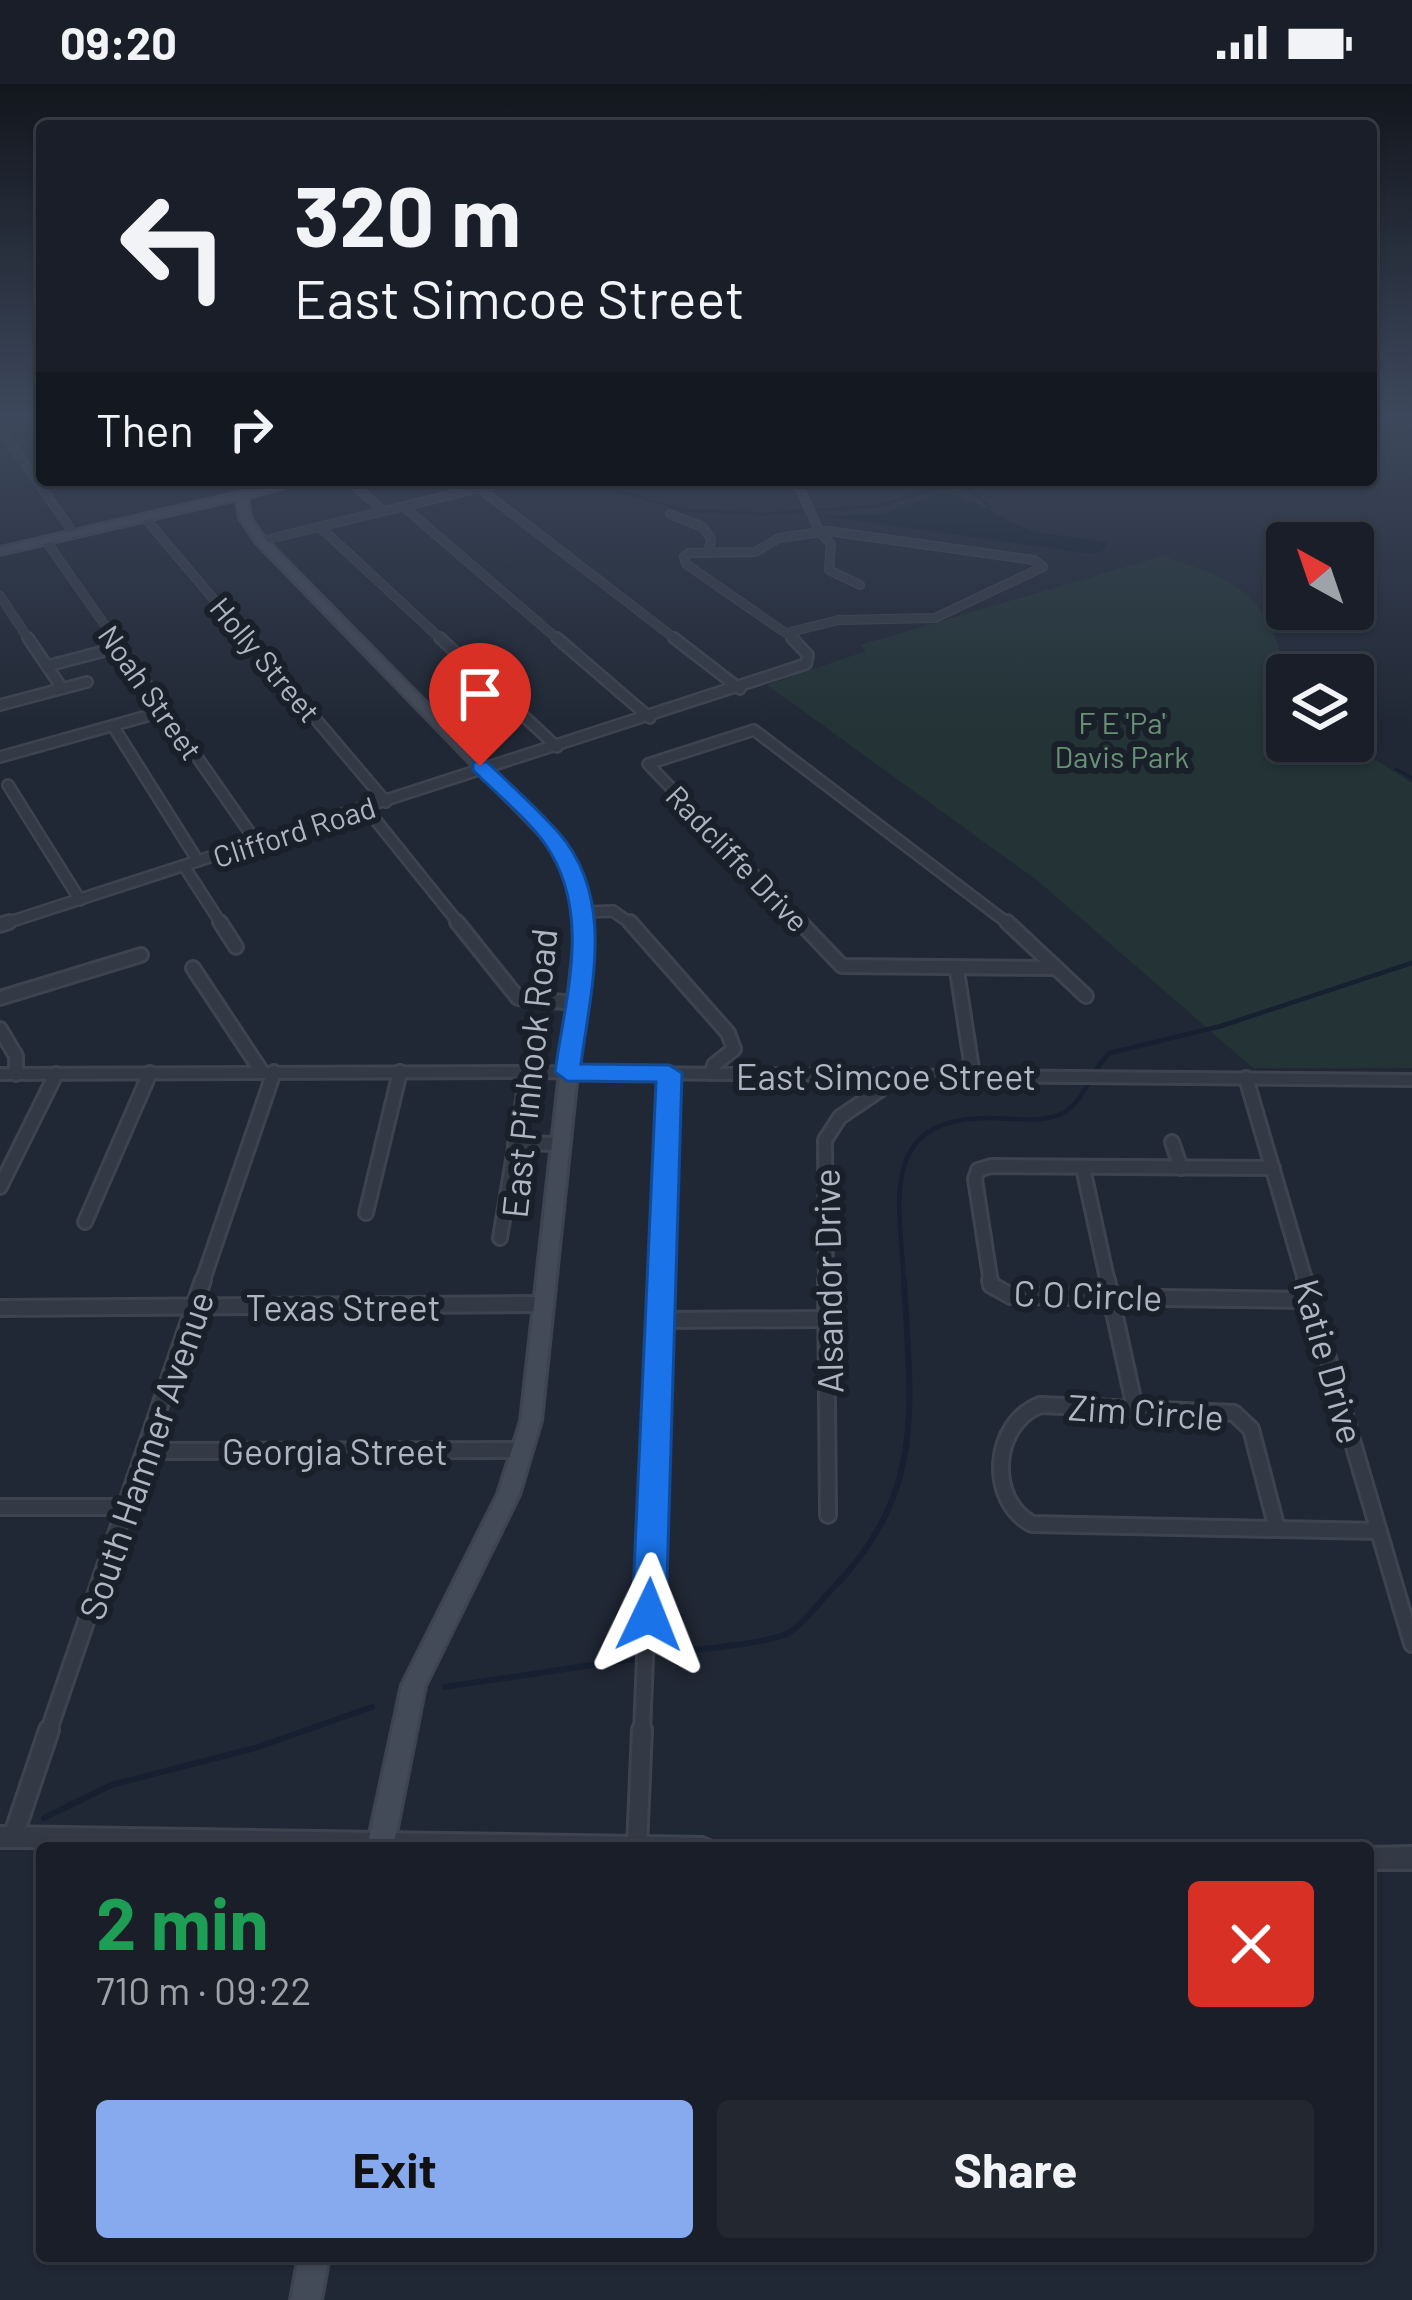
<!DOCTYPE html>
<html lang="en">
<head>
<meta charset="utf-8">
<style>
  :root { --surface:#191e28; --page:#222730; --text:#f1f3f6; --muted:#9fa2a8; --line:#373c45; --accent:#87aaee }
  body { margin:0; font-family:Barlow,sans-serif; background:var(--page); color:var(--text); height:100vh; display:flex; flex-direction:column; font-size:45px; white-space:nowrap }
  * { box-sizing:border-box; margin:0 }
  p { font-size:39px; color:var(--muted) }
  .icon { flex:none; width:66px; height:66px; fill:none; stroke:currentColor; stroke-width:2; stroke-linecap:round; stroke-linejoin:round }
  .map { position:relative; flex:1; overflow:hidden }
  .drawer { position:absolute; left:36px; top:1758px; width:1338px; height:420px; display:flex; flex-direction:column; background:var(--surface); border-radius:12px; box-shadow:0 3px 9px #0004,0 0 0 3px var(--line) }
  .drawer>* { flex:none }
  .top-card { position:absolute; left:36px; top:36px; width:1341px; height:366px; border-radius:12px; box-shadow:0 3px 9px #0004,0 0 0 3px var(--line); background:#191e28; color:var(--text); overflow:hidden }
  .needle { width:78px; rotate:320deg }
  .buttons { position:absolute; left:1266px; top:438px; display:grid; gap:24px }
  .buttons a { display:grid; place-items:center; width:108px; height:108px; border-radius:12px; background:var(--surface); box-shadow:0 3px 9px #0004,0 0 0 3px var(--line); font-size:60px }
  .pin { position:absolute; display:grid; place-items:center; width:102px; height:102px; color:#fff; margin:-123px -51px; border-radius:50% 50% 50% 0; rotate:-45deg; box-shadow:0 0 12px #0007 }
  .pin .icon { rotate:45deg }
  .me { position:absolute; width:132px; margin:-66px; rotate:2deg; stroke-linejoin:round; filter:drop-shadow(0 0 9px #0008) }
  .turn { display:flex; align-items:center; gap:42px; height:252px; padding:0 60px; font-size:54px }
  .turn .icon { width:156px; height:156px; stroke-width:2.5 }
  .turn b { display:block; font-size:84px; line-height:102px }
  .then { display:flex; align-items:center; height:114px; padding:0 60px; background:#0003; gap:24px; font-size:45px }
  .round { display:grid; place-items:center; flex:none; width:126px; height:126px; border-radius:12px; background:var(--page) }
  .headline { display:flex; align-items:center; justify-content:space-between; height:204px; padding:0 60px }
  h1 { font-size:72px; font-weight:700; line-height:90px; color:#1e9e55 }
  .primary-button { display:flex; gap:24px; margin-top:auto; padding:24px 60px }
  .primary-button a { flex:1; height:138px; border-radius:12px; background:var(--accent); color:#111; font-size:48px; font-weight:700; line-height:138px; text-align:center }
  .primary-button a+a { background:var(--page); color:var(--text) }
  .status { display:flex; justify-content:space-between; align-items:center; height:84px; padding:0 60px; background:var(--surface); direction:ltr }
  .status svg { height:33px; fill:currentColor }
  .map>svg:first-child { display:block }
  .green { fill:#233336 }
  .water { fill:#162031 }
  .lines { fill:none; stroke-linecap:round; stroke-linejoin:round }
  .stream-far2 { stroke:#162031; stroke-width:3 }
  .stream-far1 { stroke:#162031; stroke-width:4.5 }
  .stream { stroke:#162031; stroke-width:6 }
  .minor-far4-casing { stroke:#3e444f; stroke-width:10 }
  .minor-far3-casing { stroke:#3e444f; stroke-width:14 }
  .minor-far2-casing { stroke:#3e444f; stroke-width:18 }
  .minor-far1-casing { stroke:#3e444f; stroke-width:20 }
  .minor-casing { stroke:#3e444f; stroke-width:24 }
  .tertiary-casing { stroke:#3e444f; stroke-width:6 }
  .secondary-casing { stroke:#3e444f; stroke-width:6 }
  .minor-far4 { stroke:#343a45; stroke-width:8 }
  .minor-far3 { stroke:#343a45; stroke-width:9 }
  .minor-far2 { stroke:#343a45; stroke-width:12 }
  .minor-far1 { stroke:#343a45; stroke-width:14 }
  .minor { stroke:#343a45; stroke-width:18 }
  .tertiary { fill:#343a45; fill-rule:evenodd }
  .secondary { fill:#434a58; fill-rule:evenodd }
  .route { fill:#1a73e8; stroke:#114b97; stroke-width:3 }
  .labels { text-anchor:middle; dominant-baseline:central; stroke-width:12; stroke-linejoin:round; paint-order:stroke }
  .far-street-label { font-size:30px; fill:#afb5c2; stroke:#1a202a }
  .far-park-label { font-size:30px; fill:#689074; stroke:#1a202a }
  .street-label { font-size:36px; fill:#afb5c2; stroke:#1a202a }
</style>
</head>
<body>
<div class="status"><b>09:20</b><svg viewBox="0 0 49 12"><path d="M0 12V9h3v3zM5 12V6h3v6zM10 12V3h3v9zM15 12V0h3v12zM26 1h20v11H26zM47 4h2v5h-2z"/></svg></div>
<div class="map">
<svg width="1412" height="2216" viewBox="0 0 1412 2216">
  <rect width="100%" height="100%" fill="#212835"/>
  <path class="green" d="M1163,472C1185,480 1212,487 1232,500C1288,536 1287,599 1287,657H1346L1412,699V984H1253L1038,797L767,601L866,567L860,561Z"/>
  <path class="water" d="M942,409C976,412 1007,442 1041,449C1063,453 1085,453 1108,459L1101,469H1085L823,432L883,430Z"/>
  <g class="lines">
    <g class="stream-far2">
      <polyline points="550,396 609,404 682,426 764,430 879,422 962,396"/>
      <polyline points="960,397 990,423"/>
      <polyline points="1396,685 1412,694"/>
    </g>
    <path class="stream-far1" d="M904,1199C900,1119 876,1033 991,1034C1014,1034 1043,1040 1065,1028C1086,1015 1091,985 1110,969L1221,942L1412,879"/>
    <g class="stream">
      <path d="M661,1570C688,1566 768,1560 788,1549C804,1540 820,1517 833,1504C928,1407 910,1319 904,1196"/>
      <polyline points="445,1603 633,1575"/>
      <polyline points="44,1734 111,1701 255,1664 372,1623"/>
    </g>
    <g class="minor-far4-casing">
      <g id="minor-far4">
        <polyline points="0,344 74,450"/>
        <polyline points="348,396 384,427"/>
        <polyline points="796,396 819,447 831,460 829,486 860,501"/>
        <polyline points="479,404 678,557"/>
        <polyline points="404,423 560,557"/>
        <polyline points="670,430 703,443 711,455 709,466"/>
        <polyline points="145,434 249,557"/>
        <polyline points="320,443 443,557"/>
        <polyline points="46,457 116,557"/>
        <polyline points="261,457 512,396"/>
        <polyline points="0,512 30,557"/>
        <polyline points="786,549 839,536 935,534 1043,483 1034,476 828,447 779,454 755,468 689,469 684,473 686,480 797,557"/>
      </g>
    </g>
    <g class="minor-far3-casing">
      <g id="minor-far3">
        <polyline points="28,554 62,604"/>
        <polyline points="114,554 257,759"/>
        <polyline points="247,554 386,718"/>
        <polyline points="440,554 557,663"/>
        <polyline points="557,554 650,634"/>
        <polyline points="674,554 740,605"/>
        <polyline points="47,582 120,563"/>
        <polyline points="0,621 87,598"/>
        <polyline points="113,642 198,777"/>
        <polyline points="0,673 165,627"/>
        <polyline points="8,701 80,816"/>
        <polyline points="366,724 460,841"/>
        <polyline points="184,782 222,841"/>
        <polyline points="584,828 613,827 633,841"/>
        <polyline points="0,841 806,580 808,571 792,554"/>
        <polyline points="803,841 648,680 754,646 1010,841"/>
      </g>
    </g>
    <g class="minor-far2-casing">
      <g id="minor-far2">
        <polyline points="220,838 236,863"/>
        <polyline points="457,838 518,914 576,919"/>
        <polyline points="630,838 728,949 734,965 714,981 712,989"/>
        <polyline points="800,838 842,882 1056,884"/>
        <polyline points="1007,838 1086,912"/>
        <polyline points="0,841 9,838"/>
        <polyline points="193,884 262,988"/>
        <polyline points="957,887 973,991"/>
        <polyline points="0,914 141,871"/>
        <polyline points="0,945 16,972 16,990"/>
        <polyline points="1246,994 1306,1199"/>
        <polyline points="1172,1058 1181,1084"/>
        <polyline points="515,1059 560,1060"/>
        <polyline points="1083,1084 1108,1199"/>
        <polyline points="0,1103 56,990"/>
        <polyline points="366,1129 400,988"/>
        <polyline points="85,1138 150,989"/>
        <polyline points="500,1154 525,1004"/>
        <polyline points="202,1199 274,988"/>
        <polyline points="660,1199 669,989"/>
        <polyline points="826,1199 825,1056 840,1033 880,1006 882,990"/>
        <polyline points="991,1199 975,1095 978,1086 991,1082 1273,1084"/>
      </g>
    </g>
    <g class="minor-far1-casing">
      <g id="minor-far1">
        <polyline points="826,1196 828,1431"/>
        <polyline points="990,1196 991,1201 1011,1212 1312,1216"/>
        <polyline points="1107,1196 1135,1324"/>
        <polyline points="1305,1196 1412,1560"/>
        <polyline points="0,1224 541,1220"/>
        <polyline points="657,1236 828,1235"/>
        <path d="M1040,1321L1234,1329L1251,1345L1277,1445L1032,1440C987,1416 992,1340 1040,1321Z"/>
        <polyline points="147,1367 524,1366"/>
        <polyline points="0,1423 127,1423"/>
        <polyline points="1277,1445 1379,1447"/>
        <polyline points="48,1649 203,1196"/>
        <polyline points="642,1649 660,1196"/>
      </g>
    </g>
    <g class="minor-casing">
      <g id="minor">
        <polyline points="13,1753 49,1646"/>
        <polyline points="637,1763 642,1646"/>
      </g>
    </g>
    <g class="tertiary-casing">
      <g id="tertiary">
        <polygon points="524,983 1412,991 1412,1001 524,993 0,995 0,985"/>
        <polygon points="0,1743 703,1754 710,1757 713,1764 0,1763"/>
        <polygon points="1412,1763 1412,1785 1368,1785 1367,1764"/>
      </g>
    </g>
    <g class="secondary-casing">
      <g id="secondary">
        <polygon points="294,396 312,396 247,413 250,434 265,455 558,753 579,787 593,836 541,1337 519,1411 425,1602 393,1764 367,1764 402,1601 498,1410 521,1337 577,836 565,787 547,758 257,459 240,434 237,415 0,470 0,464"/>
        <polygon points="299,2172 329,2172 321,2216 291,2216"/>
      </g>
    </g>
    <use href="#minor-far4" class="minor-far4"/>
    <use href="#minor-far3" class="minor-far3"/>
    <use href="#minor-far2" class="minor-far2"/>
    <use href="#minor-far1" class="minor-far1"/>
    <use href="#minor" class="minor"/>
    <use href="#tertiary" class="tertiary"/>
    <use href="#secondary" class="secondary"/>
  </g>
  <linearGradient id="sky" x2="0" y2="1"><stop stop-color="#12161d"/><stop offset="0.52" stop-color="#3d485c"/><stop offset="1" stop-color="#3d485c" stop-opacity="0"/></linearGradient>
  <rect width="1412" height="640" fill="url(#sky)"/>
  <path class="route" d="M473,678H487C511,701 537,724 559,749C616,815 591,903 581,980L669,981L682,989L666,1531L661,1542L649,1546L637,1542L632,1531L656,998L567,997L555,988C565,914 593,828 545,760C526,733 496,710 473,686Z"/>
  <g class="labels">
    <g class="far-street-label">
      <text transform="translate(266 575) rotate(50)">Holly Street</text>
      <text transform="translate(151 608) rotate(55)">Noah Street</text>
      <text transform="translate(294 747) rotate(-18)">Clifford Road</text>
      <text transform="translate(738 774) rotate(46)">Radcliffe Drive</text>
    </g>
    <g class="far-park-label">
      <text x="1122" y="638">F E 'Pa'<tspan x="1122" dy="34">Davis Park</tspan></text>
    </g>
    <g class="street-label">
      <text transform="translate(528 989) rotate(-84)">East Pinhook Road</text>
      <text x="886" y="991">East Simcoe Street</text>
      <text transform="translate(827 1197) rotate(-91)">Alsandor Drive</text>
      <text transform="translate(1088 1210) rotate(2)">C O Circle</text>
      <text x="343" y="1222">Texas Street</text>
      <text transform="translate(1330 1277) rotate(74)">Katie Drive</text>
      <text transform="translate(1146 1327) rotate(4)">Zim Circle</text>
      <text x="335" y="1366">Georgia Street</text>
      <text transform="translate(145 1371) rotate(-71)">South Hamner Avenue</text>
    </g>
  </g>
</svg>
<div class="buttons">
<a><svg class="needle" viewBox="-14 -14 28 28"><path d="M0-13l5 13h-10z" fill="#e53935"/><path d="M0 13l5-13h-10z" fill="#9fa2a8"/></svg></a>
<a><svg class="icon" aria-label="layers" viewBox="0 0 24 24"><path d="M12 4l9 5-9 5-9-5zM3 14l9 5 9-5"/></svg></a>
</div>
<div class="pin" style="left:480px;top:682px;background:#d93025"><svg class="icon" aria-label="arrive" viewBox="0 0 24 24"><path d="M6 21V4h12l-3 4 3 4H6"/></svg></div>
<svg class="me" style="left:649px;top:1531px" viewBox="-20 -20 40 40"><path d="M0-17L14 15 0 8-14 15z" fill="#1a73e8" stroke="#fff" stroke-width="4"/></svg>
<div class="top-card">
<div class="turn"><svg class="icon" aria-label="left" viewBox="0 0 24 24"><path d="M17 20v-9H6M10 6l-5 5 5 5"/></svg><div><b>320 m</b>East Simcoe Street</div></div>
<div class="then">Then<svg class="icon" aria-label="right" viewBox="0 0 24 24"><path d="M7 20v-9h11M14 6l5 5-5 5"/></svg></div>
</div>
<section class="drawer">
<div class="headline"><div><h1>2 min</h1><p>710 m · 09:22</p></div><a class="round" style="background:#d93025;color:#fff"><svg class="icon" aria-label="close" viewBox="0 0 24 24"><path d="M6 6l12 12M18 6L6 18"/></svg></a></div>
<div class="primary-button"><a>Exit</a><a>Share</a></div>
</section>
</div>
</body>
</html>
